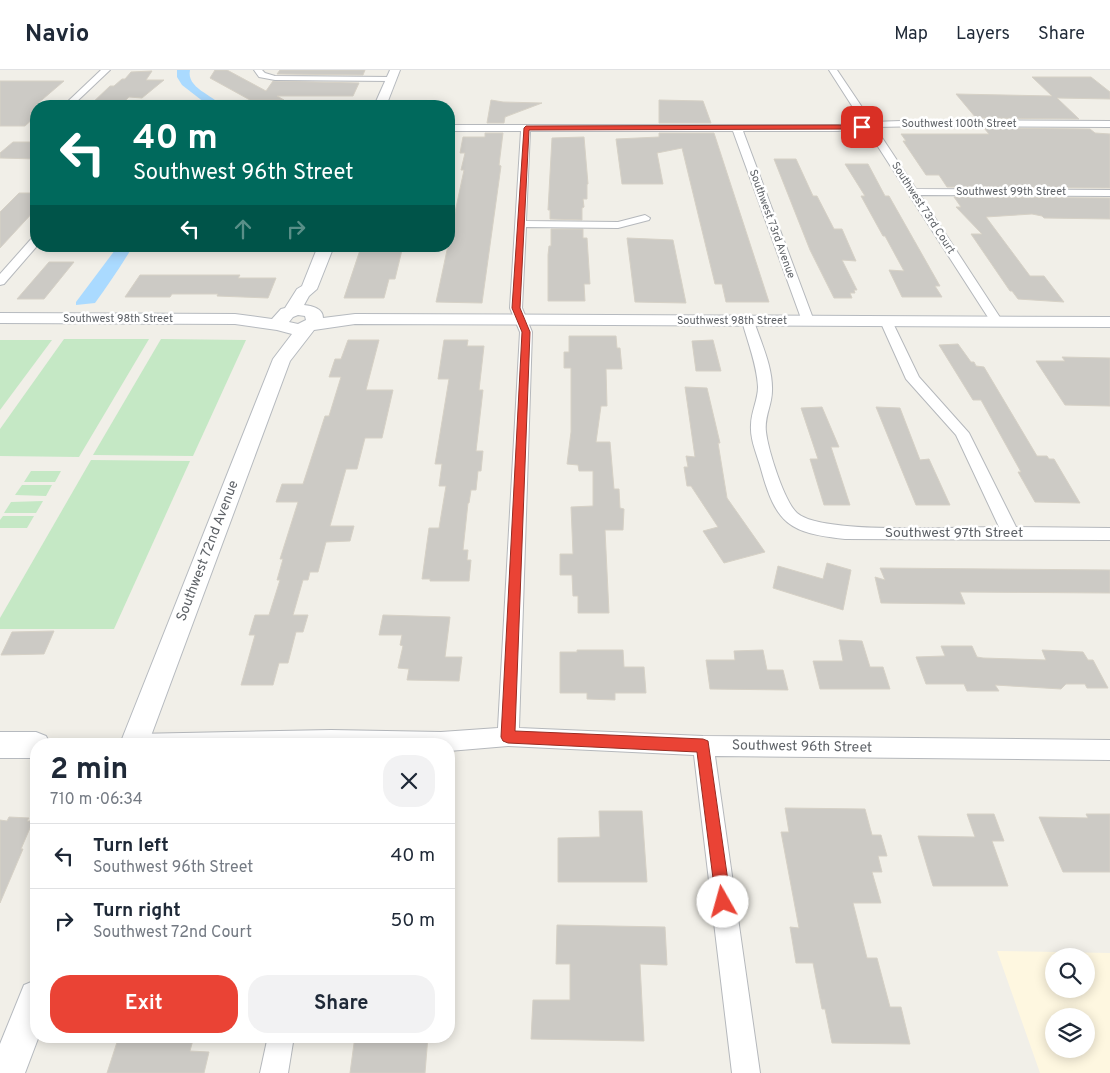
<!DOCTYPE html>
<html lang="en">
<head>
<meta charset="utf-8">
<style>
  :root { --surface:#fff; --page:#f2f2f3; --text:#1f2937; --muted:#747a83; --line:#e0e1e3; --accent:#ea4335 }
  body { margin:0; font-family:Overpass,sans-serif; background:var(--page); color:var(--text); height:100vh; display:flex; flex-direction:column; font-size:19px; white-space:nowrap }
  * { box-sizing:border-box; margin:0 }
  p { font-size:16px; color:var(--muted) }
  .icon { flex:none; width:28px; height:28px; fill:none; stroke:currentColor; stroke-width:2; stroke-linecap:round; stroke-linejoin:round }
  .map { position:relative; flex:1; overflow:hidden }
  .panel { position:absolute; left:30px; top:668px; width:425px; height:305px; display:flex; flex-direction:column; background:var(--surface); border-radius:20px; box-shadow:0 2px 12px #0003 }
  .panel>* { flex:none }
  .banner { position:absolute; left:30px; top:30px; width:425px; height:152px; border-radius:20px; box-shadow:0 2px 12px #0003; background:#00695c; color:#fff; overflow:hidden }
  .buttons { position:absolute; left:1045px; top:878px; display:grid; gap:10px }
  .buttons a { display:grid; place-items:center; width:50px; height:50px; border-radius:50%; background:var(--surface); box-shadow:0 2px 12px #0003; font-size:25px }
  .pin { position:absolute; display:grid; place-items:center; width:42px; height:42px; color:#fff; margin:-21px; border-radius:10px; box-shadow:0 2px 8px #0006 }
  .me { position:absolute; width:55px; margin:-28px; rotate:353deg; stroke-linejoin:round; filter:drop-shadow(0 0 4px #0008) }
  .turn { display:flex; align-items:center; gap:18px; height:105px; padding:0 20px; font-size:22px }
  .turn .icon { width:65px; height:65px; stroke-width:2.5 }
  .turn b { display:block; font-size:35px; line-height:42px }
  .lanes { display:flex; align-items:center; height:48px; padding:0 20px; background:#0003; justify-content:center; gap:25px; direction:ltr }
  .lanes .off { opacity:.35 }
  .round { display:grid; place-items:center; flex:none; width:52px; height:52px; border-radius:20px; background:var(--page) }
  .head { display:flex; align-items:center; justify-content:space-between; height:85px; padding:0 20px }
  h1 { font-size:30px; font-weight:700; line-height:38px }
  .cta { display:flex; gap:10px; margin-top:auto; padding:10px 20px }
  .cta a { flex:1; height:58px; border-radius:20px; background:var(--accent); color:#fff; font-size:20px; font-weight:700; line-height:58px; text-align:center }
  .cta a+a { background:var(--page); color:var(--text) }
  ul { padding:0; list-style:none }
  li { display:flex; align-items:center; gap:15px; height:65px; padding:0 20px; border-top:1px solid var(--line) }
  li div { flex:1 }
  li b { display:block; font-size:19px }
  li em { font-style:normal }
  header { display:flex; align-items:center; gap:30px; box-sizing:border-box; height:70px; padding:0 25px; background:var(--surface); border-bottom:1px solid var(--line) }
  header strong { font-size:24px }
  nav { display:flex; gap:28px; margin-inline-start:auto; font-size:18px }
  .map>svg:first-child { display:block }
  .commercial { fill:#fef7e0; fill-rule:evenodd }
  .green { fill:#c5e8c5 }
  .water { fill:#aadaff }
  .building { fill:#cccac5; stroke:#d6d1c6 }
  .lines { fill:none; stroke-linecap:round; stroke-linejoin:round }
  .street-casing { stroke:#b5b8bc; stroke-width:2 }
  .secondary-casing { stroke:#b6babf; stroke-width:2 }
  .street { fill:#fff; fill-rule:evenodd }
  .secondary { fill:#fff; fill-rule:evenodd }
  .route { fill:#ea4335; stroke:#982c22 }
  .labels { text-anchor:middle; dominant-baseline:central; stroke-width:5; stroke-linejoin:round; paint-order:stroke }
  .far-street-label { font-size:11px; fill:#5f6368; stroke:#fff }
  .street-label { font-size:14px; fill:#5f6368; stroke:#fff }
</style>
</head>
<body>
<header>
<strong>Navio</strong>
<nav><a>Map</a><a>Layers</a><a>Share</a></nav>
</header>
<div class="map">
<svg width="1110" height="1003" viewBox="0 0 1110 1003">
  <rect width="100%" height="100%" fill="#f1efe8"/>
  <path class="commercial" d="M997,881L1110,883V1003H1040ZM1054,886H1086V919H1054ZM1054,946H1086V979H1054Z"/>
  <g class="green">
    <polygon points="64,269 149,269 79,387 0,386 0,359"/>
    <polygon points="161,269 246,270 193,386 93,385"/>
    <polygon points="0,270 52,270 0,340"/>
    <polygon points="91,390 190,391 114,559 0,559 0,548"/>
    <polygon points="31,401 61,401 55,412 24,412"/>
    <polygon points="22,415 52,415 46,426 15,425"/>
    <polygon points="43,431 36,443 4,443 11,432"/>
    <polygon points="3,446 34,446 27,458 0,458 0,450"/>
  </g>
  <g class="water">
    <path d="M177,0H190C186,18 213,25 222,36H209L182,15L177,7Z"/>
    <path d="M118,176H133C121,196 108,215 95,233L76,235V232Z"/>
  </g>
  <g class="building">
    <polygon points="215,0 227,0 266,21 273,11 359,13 353,26 277,26 284,30 250,30 210,8"/>
    <polygon points="280,0 365,0 363,5 277,4"/>
    <polygon points="152,1 146,10 164,10 142,28 129,27 120,36 89,36 110,16 114,16 122,9 125,9 131,2"/>
    <polygon points="1032,7 1091,7 1110,22 1110,29 1057,28 1079,49 976,48 956,24 1052,26"/>
    <polygon points="0,11 64,11 36,35 36,46 25,56 0,56"/>
    <polygon points="491,30 503,32 542,33 505,47 504,53 487,53"/>
    <polygon points="659,30 703,31 711,53 659,53"/>
    <polygon points="984,58 1090,59 1095,63 1110,64 1110,118 947,117 939,105 926,105 903,71 906,71 901,64 989,64"/>
    <polygon points="485,63 503,63 499,95 501,96 482,233 436,232 464,100 461,100 465,83 460,83 463,67 485,67"/>
    <polygon points="659,63 714,63 769,232 726,232 722,214 715,214 682,78 657,83 663,114 622,114 616,69 659,67"/>
    <polygon points="584,67 588,114 587,114 587,129 583,129 584,137 582,138 582,150 550,149 550,140 548,140 552,68"/>
    <polygon points="13,72 36,72 36,89 0,88 0,83"/>
    <polygon points="774,89 796,89 813,126 817,126 834,159 842,159 856,191 842,190 857,220 854,220 855,223 850,223 852,228 834,228 810,180"/>
    <polygon points="845,94 868,94 885,126 889,126 940,216 935,216 942,227 902,227 889,200 904,201 885,166 883,166 861,126 865,126"/>
    <polygon points="19,123 36,123 36,139 0,178 0,142"/>
    <polygon points="954,127 1110,128 1110,149 1044,148 1042,146 1032,144 986,147 1030,206 1044,206 1064,232 1018,229 1012,221 1010,221 971,164 982,164 956,137 961,137"/>
    <polygon points="551,159 583,159 583,168 587,168 590,214 584,214 585,231 548,231 548,185 549,176 551,176"/>
    <polygon points="627,168 673,170 686,233 635,232"/>
    <polygon points="379,176 400,176 399,180 402,180 395,209 389,209 384,228 344,228 360,180 378,180"/>
    <polygon points="49,192 74,192 44,229 17,229"/>
    <polygon points="140,205 240,205 238,208 276,208 268,228 217,226 218,224 172,224 170,227 125,227"/>
    <polygon points="569,266 616,266 617,278 620,278 622,299 606,299 607,336 601,336 596,372 610,372 614,419 619,419 620,438 624,439 623,460 605,460 609,543 578,543 578,526 573,526 572,505 560,505 560,484 573,484 571,437 593,436 593,401 579,401 578,395 567,394 571,362 571,298 564,298 564,282 569,282"/>
    <polygon points="348,270 379,270 366,320 393,320 382,368 365,368 357,399 346,399 330,456 354,456 350,471 326,472 318,502 310,502 308,510 303,510 293,545 308,545 303,562 296,562 288,593 279,593 273,615 241,615 255,565 249,565 255,545 269,545 280,510 277,510 283,489 280,489 298,432 276,432 282,414 303,414 325,346 329,346 341,307 329,307 335,289 341,289"/>
    <polygon points="444,270 468,270 467,276 484,276 479,320 483,320 476,381 483,381 481,401 478,401 476,420 471,420 469,433 468,433 463,480 468,480 467,490 471,490 469,511 430,511 430,509 422,509 429,458 439,458 446,416 439,416 442,394 435,394 449,309 438,309"/>
    <polygon points="713,270 721,301 696,301 692,271"/>
    <polygon points="958,274 971,292 974,292 976,296 984,297 1037,386 1047,386 1049,389 1054,389 1080,433 1035,432 1018,402 1021,402 981,330 973,330 939,275"/>
    <polygon points="1062,287 1110,288 1110,336 1065,335 1036,291 1065,291"/>
    <polygon points="685,317 707,318 720,373 718,373 727,428 765,482 724,493 703,461 718,457 691,416 687,416 684,397 688,397 686,386 695,387"/>
    <polygon points="822,337 839,377 831,377 850,435 824,435 810,389 818,389 801,338"/>
    <polygon points="876,337 900,338 920,390 929,389 950,435 916,435"/>
    <polygon points="827,493 851,500 843,540 773,518 778,496 823,509"/>
    <polygon points="880,498 1110,500 1110,523 960,522 965,534 881,533 875,507 885,510"/>
    <polygon points="383,545 450,547 445,587 462,587 459,611 407,610 409,599 398,598 403,576 400,575 402,565 379,565"/>
    <polygon points="54,561 44,584 1,585 12,562"/>
    <polygon points="839,570 862,571 870,597 883,597 890,619 820,619 813,591 843,591"/>
    <polygon points="941,576 972,576 977,587 983,588 1046,590 1042,580 1083,582 1088,590 1093,590 1108,618 1087,618 1085,614 1066,614 1061,619 995,615 999,621 967,621 964,614 926,614 916,587 945,586"/>
    <polygon points="577,580 623,580 624,597 644,597 646,623 615,623 615,630 587,629 587,623 560,623 560,582 577,582"/>
    <polygon points="763,580 767,600 783,600 788,620 710,619 706,590 735,590 734,581"/>
    <polygon points="785,738 865,739 872,765 881,765 887,786 878,786 882,802 872,802 881,833 853,833 867,888 877,888 890,937 901,937 910,974 832,973 825,939 822,939 813,893 796,893 790,857 799,858 781,762 789,762"/>
    <polygon points="599,741 642,741 647,812 558,812 558,768 600,767"/>
    <polygon points="967,744 994,744 1004,771 992,771 1008,816 933,816 918,766 975,767"/>
    <polygon points="1086,744 1110,744 1110,802 1063,802 1039,747 1088,748"/>
    <polygon points="9,747 29,748 27,751 33,751 21,779 23,779 0,833 0,750 7,751"/>
    <polygon points="557,855 665,857 667,895 640,894 644,971 531,969 533,930 570,930 570,894 556,894"/>
    <polygon points="119,966 194,966 190,981 209,982 204,1003 107,1003"/>
    <polygon points="355,966 428,966 425,1003 350,1003"/>
  </g>
  <g class="lines">
    <g class="street-casing">
      <g id="street">
        <polygon points="101,0 110,0 72,36 63,36"/>
        <polygon points="254,0 262,0 265,3 275,6 391,7 395,9 391,11 275,10 259,7"/>
        <polygon points="829,0 837,0 872,52 929,50 1110,51 1110,57 929,56 875,57 916,119 1110,120 1110,126 920,125 1003,252 997,256 991,252 866,58 838,61 743,61 814,251 808,255 802,251 733,61 530,61 526,151 618,152 645,145 650,148 649,150 618,158 526,157 522,238 532,262 519,658 703,666 1110,670 1110,690 715,686 760,1003 732,1003 694,685 508,676 449,681 449,674 125,674 128,667 135,664 331,660 441,662 498,658 520,262 510,238 521,61 449,61 449,55 838,55 863,53"/>
        <polygon points="36,167 37,176 4,214 0,215 0,204 32,168"/>
        <path d="M748,247L754,251C761,273 773,297 772,321C772,335 764,347 766,362C768,380 784,431 797,443C821,465 961,457 999,457L956,365L906,309L880,251L886,247L892,251L919,307L969,363L1016,457L1110,458V470L845,469C789,463 776,454 761,399C757,384 750,370 751,355C751,342 758,330 758,317C757,295 748,273 742,251Z"/>
        <polygon points="268,966 294,966 288,1003 260,1003"/>
      </g>
    </g>
    <g class="secondary-casing">
      <g id="secondary">
        <polygon points="390,0 400,0 386,36 374,36"/>
        <path d="M318,176H334L317,219L309,226L304,235C312,236 323,238 323,248L355,244L1110,247V257L355,254L314,260L290,291L148,674H120L273,289L292,264L277,260L235,254L0,253V243L235,244L272,249L281,239L285,238L297,219L302,216ZM298,245L305,246L306,250L298,254L289,252L293,247Z"/>
        <polygon points="0,662 36,662 46,666 50,674 36,674 36,688 0,688"/>
        <polygon points="36,910 36,966 39,966 25,1003 0,1003 0,974 24,915"/>
      </g>
    </g>
    <use href="#street" class="street"/>
    <use href="#secondary" class="secondary"/>
  </g>
  <polygon class="route" points="862,55 864,59 529,60 520,238 530,262 515,661 703,669 708,671 731,832 729,837 723,839 718,837 716,832 697,682 508,673 503,671 501,667 522,262 512,238 524,58 526,56"/>
  <g class="labels">
    <g class="far-street-label">
      <text x="959" y="54">Southwest 100th Street</text>
      <text x="1011" y="122">Southwest 99th Street</text>
      <text transform="translate(923 138) rotate(57)">Southwest 73rd Court</text>
      <text transform="translate(772 154) rotate(70)">Southwest 73rd Avenue</text>
      <text x="118" y="249">Southwest 98th Street</text>
      <text x="732" y="251">Southwest 98th Street</text>
    </g>
    <g class="street-label">
      <text x="954" y="463">Southwest 97th Street</text>
      <text transform="translate(208 481) rotate(-69)">Southwest 72nd Avenue</text>
      <text transform="translate(802 677) rotate(1)">Southwest 96th Street</text>
    </g>
  </g>
</svg>
<div class="buttons">
<a><svg class="icon" aria-label="search" viewBox="0 0 24 24"><circle cx="10" cy="10" r="6"/><path d="M15 15l6 6"/></svg></a>
<a><svg class="icon" aria-label="layers" viewBox="0 0 24 24"><path d="M12 4l9 5-9 5-9-5zM3 14l9 5 9-5"/></svg></a>
</div>
<div class="pin" style="left:862px;top:57px;background:#d93025"><svg class="icon" aria-label="arrive" viewBox="0 0 24 24"><path d="M6 21V4h12l-3 4 3 4H6"/></svg></div>
<svg class="me" style="left:723px;top:832px" viewBox="-20 -20 40 40"><circle r="19" fill="#fff"/><path d="M0-13L10 11 0 6-10 11z" fill="#ea4335"/></svg>
<div class="banner">
<div class="turn"><svg class="icon" aria-label="left" viewBox="0 0 24 24"><path d="M17 20v-9H6M10 6l-5 5 5 5"/></svg><div><b>40 m</b>Southwest 96th Street</div></div>
<div class="lanes"><svg class="icon" aria-label="left" viewBox="0 0 24 24"><path d="M17 20v-9H6M10 6l-5 5 5 5"/></svg><svg class="icon off" aria-label="ahead" viewBox="0 0 24 24"><path d="M12 20V5M6 11l6-6 6 6"/></svg><svg class="icon off" aria-label="right" viewBox="0 0 24 24"><path d="M7 20v-9h11M14 6l5 5-5 5"/></svg></div>
</div>
<section class="panel">
<div class="head"><div><h1>2 min</h1><p>710 m · 06:34</p></div><a class="round"><svg class="icon" aria-label="close" viewBox="0 0 24 24"><path d="M6 6l12 12M18 6L6 18"/></svg></a></div>
<ul>
<li><svg class="icon" aria-label="left" viewBox="0 0 24 24"><path d="M17 20v-9H6M10 6l-5 5 5 5"/></svg><div><b>Turn left</b><p>Southwest 96th Street</p></div><em>40 m</em></li>
<li><svg class="icon" aria-label="right" viewBox="0 0 24 24"><path d="M7 20v-9h11M14 6l5 5-5 5"/></svg><div><b>Turn right</b><p>Southwest 72nd Court</p></div><em>50 m</em></li>
</ul>
<div class="cta"><a>Exit</a><a>Share</a></div>
</section>
</div>
</body>
</html>
